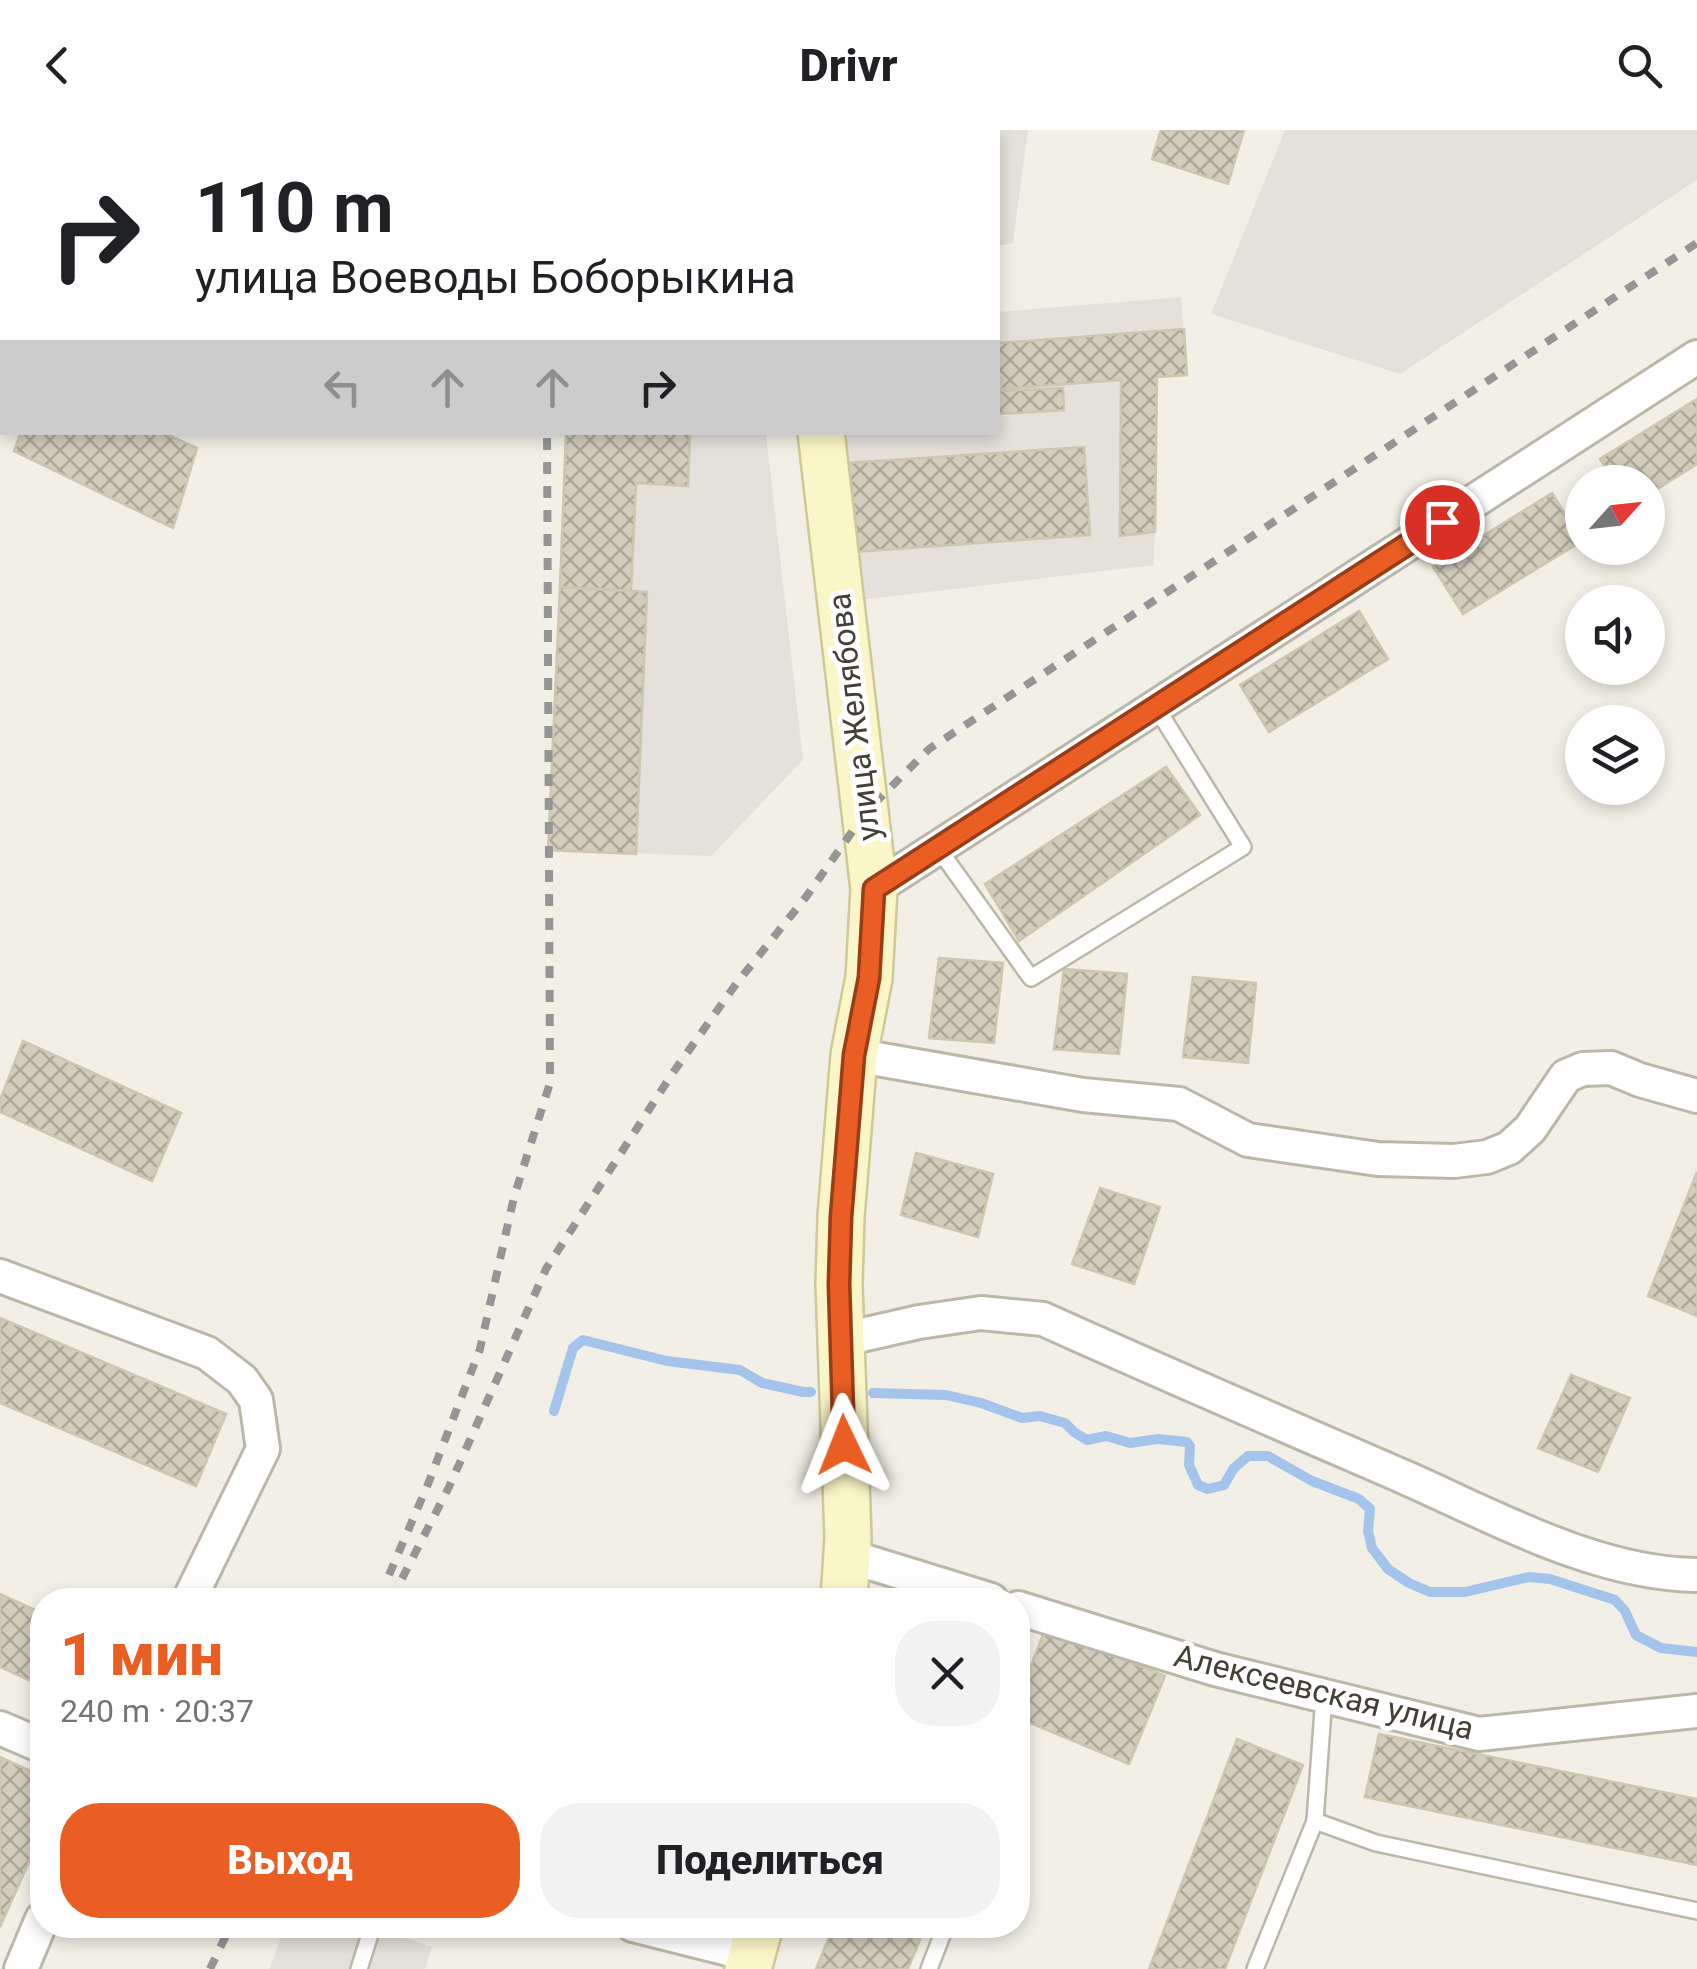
<!DOCTYPE html>
<html lang="ru">
<head>
<meta charset="utf-8">
<style>
  :root { --surface:#fff; --page:#f2f2f2; --text:#202124; --muted:#757577; --accent:#eb5e23 }
  body { margin:0; font-family:Roboto,sans-serif; background:var(--page); color:var(--text); height:100vh; display:flex; flex-direction:column; font-size:38px; white-space:nowrap }
  * { box-sizing:border-box; margin:0 }
  p { font-size:32px; color:var(--muted) }
  .icon { flex:none; width:55px; height:55px; fill:none; stroke:currentColor; stroke-width:2; stroke-linecap:round; stroke-linejoin:round }
  .map { position:relative; flex:1; overflow:hidden }
  .sheet { position:absolute; left:30px; top:1458px; width:1000px; height:350px; display:flex; flex-direction:column; background:var(--surface); border-radius:40px; box-shadow:0 5px 15px #0003 }
  .sheet>* { flex:none }
  .banner { position:absolute; left:0px; top:0px; width:1000px; height:305px; box-shadow:0 5px 15px #0003; background:#fff; color:var(--text); overflow:hidden }
  .needle { width:65px; rotate:63deg }
  .controls { position:absolute; left:1565px; top:335px; display:grid; gap:20px }
  .controls a { display:grid; place-items:center; width:100px; height:100px; border-radius:50%; background:var(--surface); box-shadow:0 5px 15px #0003; font-size:50px }
  .pin { position:absolute; display:grid; place-items:center; width:85px; height:85px; color:#fff; margin:-42px; border:5px solid #fff; border-radius:50%; box-shadow:0 2px 10px #0007 }
  .me { position:absolute; width:110px; margin:-55px; rotate:358deg; stroke-linejoin:round; filter:drop-shadow(0 0 8px #0008) }
  .turn { display:flex; align-items:center; gap:35px; height:210px; padding:0 30px; font-size:45px }
  .turn .icon { width:130px; height:130px; stroke-width:2.5 }
  .turn b { display:block; font-size:70px; line-height:85px }
  .lanes { display:flex; align-items:center; height:95px; padding:0 30px; background:#0003; justify-content:center; gap:50px; direction:ltr }
  .lanes .off { opacity:.35 }
  .round { display:grid; place-items:center; flex:none; width:105px; height:105px; border-radius:40px; background:var(--page) }
  .summary { display:flex; align-items:center; justify-content:space-between; height:170px; padding:0 30px }
  h1 { font-size:60px; font-weight:800; line-height:75px; color:var(--accent) }
  .action { display:flex; gap:20px; margin-top:auto; padding:20px 30px }
  .action a { flex:1; height:115px; border-radius:40px; background:var(--accent); color:#fff; font-size:40px; font-weight:800; line-height:115px; text-align:center }
  .action a+a { background:var(--page); color:var(--text) }
  header { display:flex; justify-content:space-between; align-items:center; height:130px; padding:0 30px; background:var(--surface); font-size:45px; font-weight:800 }
  .map>svg:first-child { display:block }
  .industrial { fill:#e4e1db }
  .lines { fill:none; stroke-linecap:round; stroke-linejoin:round }
  .stream { stroke:#a5c4eb; stroke-width:10 }
  .building { fill:url(#building-cross-hatch); stroke:#cdc6b0; stroke-width:2.5 }
  .lane-casing { stroke:#bcb8a9; stroke-width:20 }
  .street-casing { stroke:#bcb8a9; stroke-width:38 }
  .secondary-casing { stroke:#cfc898; stroke-width:50 }
  .lane { stroke:#fff; stroke-width:15 }
  .street { stroke:#fff; stroke-width:32 }
  .secondary { stroke:#fbf6c7; stroke-width:45 }
  .rail { stroke:#959595; stroke-width:8; stroke-dasharray:12 12; stroke-linecap:butt }
  .route-casing { stroke:#993d17; stroke-width:25 }
  .route { stroke:#eb5e23; stroke-width:18 }
  .labels { text-anchor:middle; dominant-baseline:central; stroke-width:10; stroke-linejoin:round; paint-order:stroke }
  .street-label { font-size:32px; fill:#444036; stroke:#fff }
</style>
</head>
<body>
<header><svg class="icon" aria-label="back" viewBox="0 0 24 24"><path d="M15 5l-7 7 7 7"/></svg>Drivr<svg class="icon" aria-label="search" viewBox="0 0 24 24"><circle cx="10" cy="10" r="6"/><path d="M15 15l6 6"/></svg></header>
<div class="map">
<svg width="1697" height="1839" viewBox="0 0 1697 1839">
  <defs>
    <pattern id="building-cross-hatch" width="8" height="8" patternUnits="userSpaceOnUse" patternTransform="scale(2.5)"><rect width="8" height="8" fill="#d2cdbc"/><path d="M0 0l8 8M0 8l8-8" fill="none" stroke="#aca89a"/></pattern>
  </defs>
  <rect width="100%" height="100%" fill="#f2f0e6"/>
  <g class="industrial">
    <polygon points="797,0 1028,0 1013,113 998,116 998,2 797,2"/>
    <polygon points="1285,0 1697,0 1697,50 1400,244 1211,184"/>
    <polygon points="1181,167 1187,245 1157,248 1154,435 853,471 821,303 998,302 998,182"/>
    <polygon points="566,303 766,303 803,630 711,726 548,720"/>
    <polygon points="286,1795 365,1795 432,1817 425,1839 269,1839"/>
  </g>
  <g class="lines">
    <g class="stream">
      <polyline points="873,1263 946,1265 981,1273 1022,1288 1040,1286 1065,1293 1074,1302 1087,1310 1106,1306 1130,1313 1158,1309 1187,1312 1190,1316 1189,1335 1198,1355 1208,1359 1224,1355 1234,1338 1248,1326 1268,1326 1312,1351 1359,1369 1370,1379 1368,1401 1372,1418 1388,1439 1409,1453 1430,1462 1465,1462 1529,1447 1550,1449 1615,1470 1625,1481 1636,1505 1661,1518 1697,1522"/>
      <polyline points="554,1281 573,1218 583,1210 667,1231 740,1240 762,1253 803,1262 811,1262"/>
    </g>
  </g>
  <g class="building">
    <polygon points="1161,0 1244,0 1228,54 1152,29"/>
    <polygon points="1184,199 1187,245 1157,247 1155,402 1120,406 1121,250 998,259 998,213"/>
    <polygon points="1063,258 1064,280 998,284 998,261"/>
    <polygon points="1697,269 1697,334 1648,365 1648,352 1615,352 1600,329"/>
    <polygon points="21,302 162,302 197,318 173,398 14,321"/>
    <polygon points="566,302 690,302 688,356 636,353 631,461 560,457"/>
    <polygon points="1084,317 1090,405 840,423 834,334"/>
    <polygon points="1552,363 1582,411 1463,484 1433,437"/>
    <polygon points="560,457 647,462 636,724 548,720"/>
    <polygon points="1359,481 1388,529 1269,602 1240,555"/>
    <polygon points="1166,637 1200,685 1019,811 985,754"/>
    <polygon points="939,828 1003,833 994,913 929,908"/>
    <polygon points="1064,839 1127,844 1119,924 1054,919"/>
    <polygon points="1193,847 1256,853 1248,933 1183,927"/>
    <polygon points="23,911 181,983 152,1051 0,982 0,970"/>
    <polygon points="916,1023 993,1044 978,1107 901,1085"/>
    <polygon points="1697,1042 1697,1186 1648,1166"/>
    <polygon points="1100,1058 1160,1077 1134,1154 1072,1134"/>
    <polygon points="0,1188 226,1284 196,1356 0,1273"/>
    <polygon points="1571,1245 1630,1268 1598,1342 1538,1318"/>
    <polygon points="0,1464 42,1483 42,1556 0,1537"/>
    <polygon points="1046,1497 1165,1546 1129,1634 1018,1588 1018,1569"/>
    <polygon points="1379,1604 1697,1669 1697,1735 1365,1667"/>
    <polygon points="1237,1609 1303,1635 1225,1839 1149,1839"/>
    <polygon points="0,1627 42,1646 42,1703 0,1797"/>
    <polygon points="834,1795 926,1795 908,1839 816,1839"/>
  </g>
  <g class="lines">
    <g class="lane-casing">
      <g id="lane">
        <polyline points="938,718 1031,848 1243,717 1156,577"/>
        <polyline points="1315,1691 1376,1713 1697,1781"/>
        <polyline points="359,1839 373,1795"/>
        <polyline points="929,1839 946,1795"/>
        <polyline points="1255,1839 1315,1691 1324,1566"/>
      </g>
    </g>
    <g class="street-casing">
      <g id="street">
        <polyline points="874,759 1697,227"/>
        <polyline points="854,925 1083,965 1179,974 1248,1010 1378,1029 1454,1031 1487,1027 1509,1018 1530,999 1566,946 1583,939 1611,938 1640,950 1697,966"/>
        <polyline points="0,1146 207,1223 242,1250 256,1270 263,1319 189,1470"/>
        <path d="M840,1210L919,1192L981,1183L1043,1189C1163,1243 1284,1295 1404,1347C1495,1387 1596,1444 1697,1445"/>
        <polyline points="848,1426 991,1470"/>
        <polyline points="1018,1478 1215,1539 1479,1604 1697,1581"/>
        <polyline points="0,1598 42,1616"/>
        <polyline points="633,1795 752,1825"/>
        <polyline points="21,1839 42,1789"/>
      </g>
    </g>
    <g class="secondary-casing">
      <g id="secondary">
        <polyline points="786,0 787,2"/>
        <polyline points="821,302 874,759 869,848 854,925 841,1087 839,1154 848,1407 844,1470"/>
        <polyline points="748,1839 760,1795"/>
      </g>
    </g>
    <use href="#lane" class="lane"/>
    <use href="#street" class="street"/>
    <use href="#secondary" class="secondary"/>
    <g class="rail">
      <polyline points="547,2 547,0"/>
      <polyline points="389,1445 428,1354 480,1219 514,1067 550,953 547,302"/>
      <polyline points="391,1470 449,1357 546,1139 672,944 736,854 806,767 866,682 929,619 1697,113"/>
      <polyline points="210,1839 231,1795"/>
    </g>
  </g>
  <g class="lines">
    <g class="route-casing">
      <polyline id="route" points="844,1315 839,1154 841,1087 854,925 869,848 874,759 1442,392"/>
    </g>
    <use href="#route" class="route"/>
  </g>
  <g class="labels">
    <g class="street-label">
      <text transform="translate(854 587) rotate(-97)">улица Желябова</text>
      <text transform="translate(1324 1562) rotate(14)">Алексеевская улица</text>
    </g>
  </g>
</svg>
<div class="controls">
<a><svg class="needle" viewBox="-14 -14 28 28"><path d="M0-13l5 13h-10z" fill="#e53935"/><path d="M0 13l5-13h-10z" fill="#757577"/></svg></a>
<a><svg class="icon" aria-label="sound" viewBox="0 0 24 24"><path d="M4 9h4l5-4v14l-5-4H4zM17 9q2 3 0 6"/></svg></a>
<a><svg class="icon" aria-label="layers" viewBox="0 0 24 24"><path d="M12 4l9 5-9 5-9-5zM3 14l9 5 9-5"/></svg></a>
</div>
<div class="pin" style="left:1442px;top:392px;background:#d93025"><svg class="icon" aria-label="arrive" viewBox="0 0 24 24"><path d="M6 21V4h12l-3 4 3 4H6"/></svg></div>
<svg class="me" style="left:844px;top:1315px" viewBox="-20 -20 40 40"><path d="M0-17L14 15 0 8-14 15z" fill="#eb5e23" stroke="#fff" stroke-width="4"/></svg>
<div class="banner">
<div class="turn"><svg class="icon" aria-label="right" viewBox="0 0 24 24"><path d="M7 20v-9h11M14 6l5 5-5 5"/></svg><div><b>110 m</b>улица Воеводы Боборыкина</div></div>
<div class="lanes"><svg class="icon off" aria-label="left" viewBox="0 0 24 24"><path d="M17 20v-9H6M10 6l-5 5 5 5"/></svg><svg class="icon off" aria-label="ahead" viewBox="0 0 24 24"><path d="M12 20V5M6 11l6-6 6 6"/></svg><svg class="icon off" aria-label="ahead" viewBox="0 0 24 24"><path d="M12 20V5M6 11l6-6 6 6"/></svg><svg class="icon" aria-label="right" viewBox="0 0 24 24"><path d="M7 20v-9h11M14 6l5 5-5 5"/></svg></div>
</div>
<section class="sheet">
<div class="summary"><div><h1>1 мин</h1><p>240 m · 20:37</p></div><a class="round"><svg class="icon" aria-label="close" viewBox="0 0 24 24"><path d="M6 6l12 12M18 6L6 18"/></svg></a></div>
<div class="action"><a>Выход</a><a>Поделиться</a></div>
</section>
</div>
</body>
</html>
